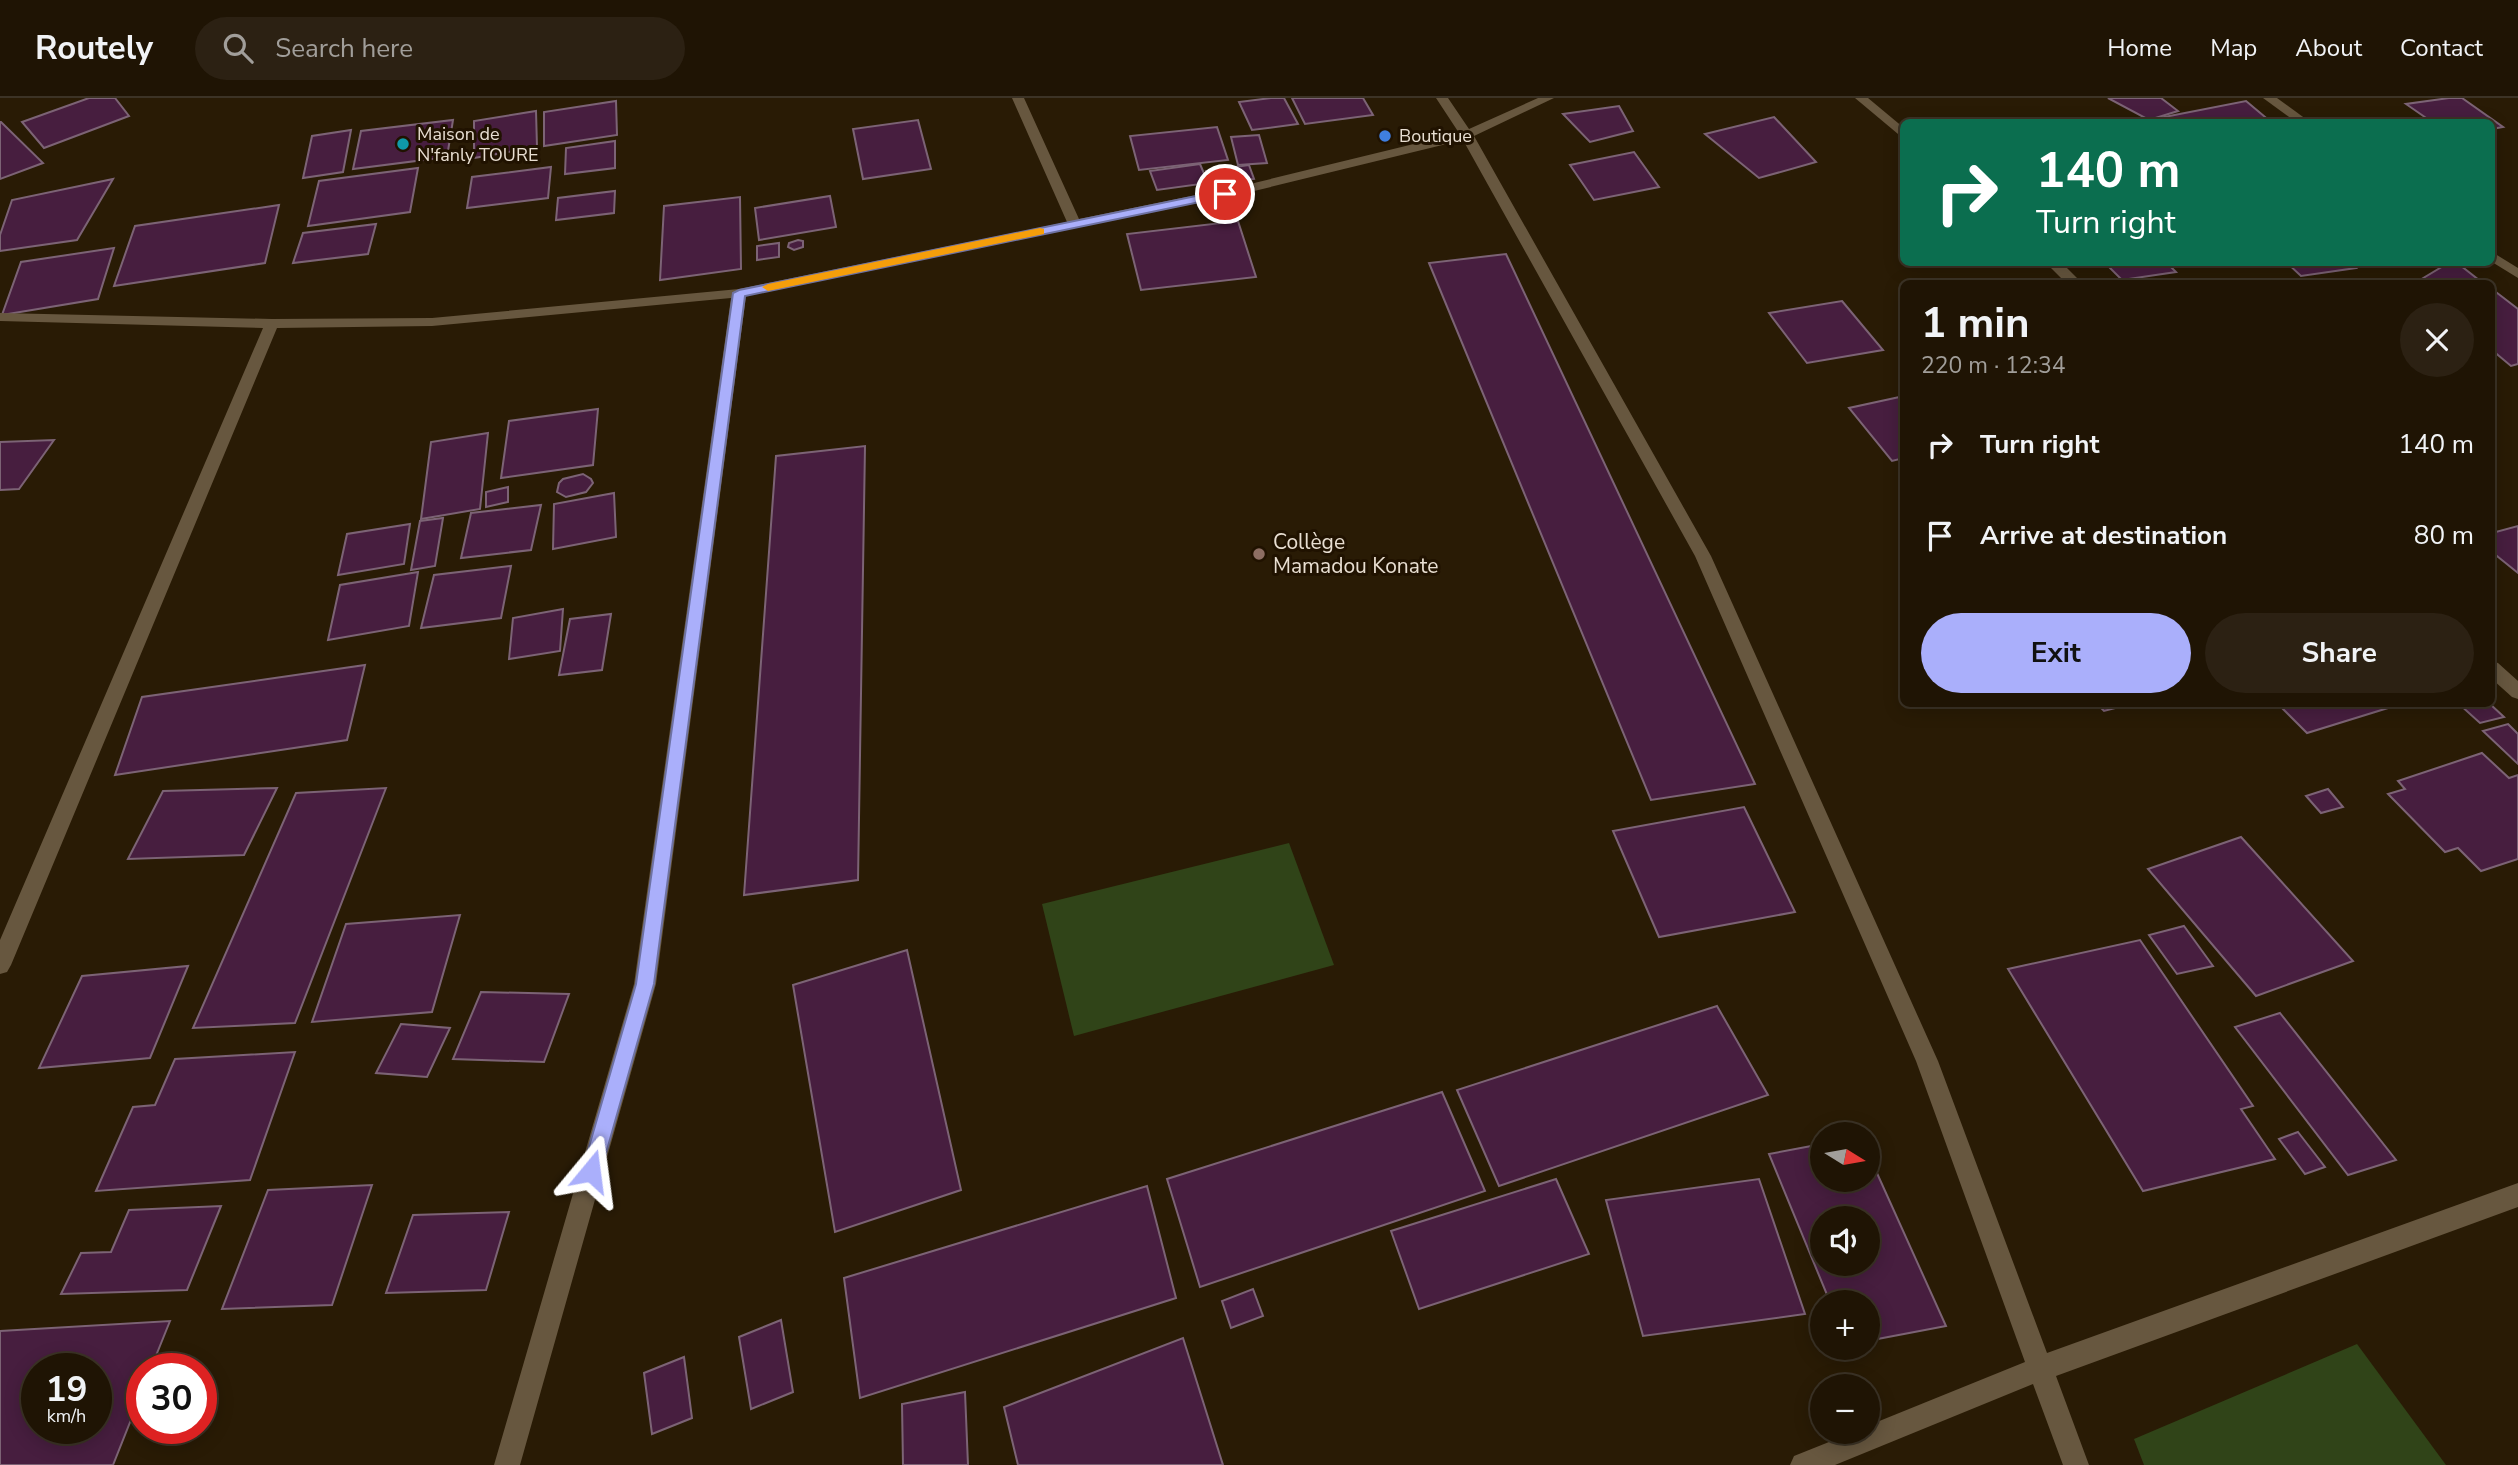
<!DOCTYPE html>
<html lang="en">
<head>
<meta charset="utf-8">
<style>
  :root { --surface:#1f1404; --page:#2c2113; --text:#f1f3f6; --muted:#a19e9a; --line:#3c3326; --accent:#aaaffb }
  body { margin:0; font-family:"Nunito Sans",sans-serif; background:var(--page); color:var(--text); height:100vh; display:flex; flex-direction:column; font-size:26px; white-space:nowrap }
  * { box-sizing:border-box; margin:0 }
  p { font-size:23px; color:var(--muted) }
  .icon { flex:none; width:38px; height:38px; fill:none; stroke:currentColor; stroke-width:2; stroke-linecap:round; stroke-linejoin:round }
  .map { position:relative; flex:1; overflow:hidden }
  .side { position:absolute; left:1900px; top:182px; width:595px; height:427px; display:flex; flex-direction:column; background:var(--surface); border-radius:10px; box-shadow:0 4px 18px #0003,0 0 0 2px var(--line) }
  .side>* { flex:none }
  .banner { position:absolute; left:1900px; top:21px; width:595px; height:147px; border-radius:10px; box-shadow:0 4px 18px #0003,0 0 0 2px var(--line); background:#0b6e4f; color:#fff; overflow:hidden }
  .needle { width:46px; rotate:101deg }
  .controls { position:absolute; left:1810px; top:1024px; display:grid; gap:14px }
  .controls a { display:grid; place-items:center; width:70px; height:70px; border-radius:50%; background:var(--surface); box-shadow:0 4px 18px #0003,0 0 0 2px var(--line); font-size:35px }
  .speed { position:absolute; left:21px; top:1255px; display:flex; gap:14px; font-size:35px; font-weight:700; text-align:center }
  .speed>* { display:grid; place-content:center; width:91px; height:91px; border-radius:50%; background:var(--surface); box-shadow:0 4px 18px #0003,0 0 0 2px var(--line); line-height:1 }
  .speed small { font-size:18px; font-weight:400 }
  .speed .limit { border:10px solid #d22; background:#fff; color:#111 }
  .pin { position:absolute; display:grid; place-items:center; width:60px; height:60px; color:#fff; margin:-30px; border:4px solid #fff; border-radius:50%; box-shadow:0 2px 7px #0007 }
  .me { position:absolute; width:77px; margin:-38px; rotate:16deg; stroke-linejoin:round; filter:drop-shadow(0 0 5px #0008) }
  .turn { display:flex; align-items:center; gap:24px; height:147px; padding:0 21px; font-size:32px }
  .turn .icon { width:91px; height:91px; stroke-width:2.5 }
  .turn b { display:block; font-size:49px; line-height:60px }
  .round { display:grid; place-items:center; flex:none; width:74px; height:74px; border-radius:37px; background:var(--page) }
  .head { display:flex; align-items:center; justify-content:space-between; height:119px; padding:0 21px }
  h1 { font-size:42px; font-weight:700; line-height:52px }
  .primary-button { display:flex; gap:14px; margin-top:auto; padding:14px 21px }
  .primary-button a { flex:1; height:80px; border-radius:42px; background:var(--accent); color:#111; font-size:28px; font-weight:700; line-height:80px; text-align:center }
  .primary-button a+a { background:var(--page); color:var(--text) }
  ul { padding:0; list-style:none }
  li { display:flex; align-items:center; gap:21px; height:91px; padding:0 21px }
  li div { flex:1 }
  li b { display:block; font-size:26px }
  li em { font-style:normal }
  header { display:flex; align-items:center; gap:42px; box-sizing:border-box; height:98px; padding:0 35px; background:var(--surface); border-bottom:2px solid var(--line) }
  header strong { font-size:33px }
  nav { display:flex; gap:38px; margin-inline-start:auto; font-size:24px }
  .search { width:490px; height:63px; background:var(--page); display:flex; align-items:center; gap:18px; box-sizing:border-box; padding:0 24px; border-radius:38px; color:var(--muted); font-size:26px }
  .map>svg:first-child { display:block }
  .green { fill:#304418 }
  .building { fill:#471e3f; stroke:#7c6375; stroke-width:2; fill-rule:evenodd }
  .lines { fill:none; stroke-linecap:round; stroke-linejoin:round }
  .minor { fill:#67573f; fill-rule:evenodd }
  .tertiary { fill:#67573f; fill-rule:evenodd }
  .route { fill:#aaaffb; stroke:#6e72a3; stroke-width:2 }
  .slow { fill:#f59e0b }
  .shop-dot { fill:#3f7fe0; stroke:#201200; stroke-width:2.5 }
  .culture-dot { fill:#0f9aa8; stroke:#201200; stroke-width:2.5 }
  .education-dot { fill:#8d6e63; stroke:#201200; stroke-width:2.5 }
  .labels { text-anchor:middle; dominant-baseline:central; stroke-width:6; stroke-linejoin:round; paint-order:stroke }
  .far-poi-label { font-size:18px; fill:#e8ded1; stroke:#201200; text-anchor:start }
  .poi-label { font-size:21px; fill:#e8ded1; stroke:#201200; text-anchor:start }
</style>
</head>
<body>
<header>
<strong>Routely</strong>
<div class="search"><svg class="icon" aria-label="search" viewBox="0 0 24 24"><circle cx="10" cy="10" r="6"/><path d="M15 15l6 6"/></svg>Search here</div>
<nav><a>Home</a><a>Map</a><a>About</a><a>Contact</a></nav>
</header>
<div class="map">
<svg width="2518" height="1367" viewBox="0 0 2518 1367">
  <rect width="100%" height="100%" fill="#291b05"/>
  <g class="green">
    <polygon points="1289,745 1334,867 1074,938 1042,806"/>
    <polygon points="2357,1246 2446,1367 2144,1367 2134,1341"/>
  </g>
  <g class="building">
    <polygon points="89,0 115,0 129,18 44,50 22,24"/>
    <polygon points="1271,0 1284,0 1298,26 1252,32 1239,4"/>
    <polygon points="1292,0 1363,0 1373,17 1305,26"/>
    <polygon points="2108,0 2161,0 2178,13 2149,22"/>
    <polygon points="2449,0 2462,0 2503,29 2492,31 2492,24 2432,24 2406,6"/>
    <polygon points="616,3 617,37 544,48 544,14"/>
    <polygon points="2246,3 2271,24 2136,24 2149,22"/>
    <polygon points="1619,8 1633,33 1590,44 1563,16"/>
    <polygon points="536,13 537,49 474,60 474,23"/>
    <polygon points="1774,19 1816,64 1759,80 1705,36"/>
    <polygon points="453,22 447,59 353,71 361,33"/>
    <polygon points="918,22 931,71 863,81 853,31"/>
    <polygon points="0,24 1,24 43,65 0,81"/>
    <polygon points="1217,29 1228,62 1139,72 1130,38"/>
    <polygon points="351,32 343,74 303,80 312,38"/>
    <polygon points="1259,37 1267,65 1238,67 1231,39"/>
    <polygon points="615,43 615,70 565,76 566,50"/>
    <polygon points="1634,54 1659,89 1594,102 1570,67"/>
    <polygon points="1200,66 1208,85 1157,92 1150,73"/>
    <polygon points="1249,67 1254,81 1211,86 1206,73"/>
    <polygon points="551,69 548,100 467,110 472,79"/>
    <polygon points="418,70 410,114 308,128 319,83"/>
    <polygon points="113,81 77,142 0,153 0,137 12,102"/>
    <polygon points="615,93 614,115 556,122 558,100"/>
    <polygon points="830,98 836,129 759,142 755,110"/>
    <polygon points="740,99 741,171 660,182 664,108"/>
    <polygon points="279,107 265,165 114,188 135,128"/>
    <polygon points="1238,123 1256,179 1141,192 1127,136"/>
    <polygon points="376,126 368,156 293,165 303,135"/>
    <polygon points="798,142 803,143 803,149 794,152 788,149 789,145"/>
    <polygon points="779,145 779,159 757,162 757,148"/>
    <polygon points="114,150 98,201 2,217 21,164"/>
    <polygon points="1506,156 1755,686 1651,702 1429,165"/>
    <polygon points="2104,164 2166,164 2176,174 2122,182"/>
    <polygon points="2286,164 2350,164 2356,170 2301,178"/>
    <polygon points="2450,164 2456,164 2484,186 2415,185"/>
    <polygon points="2492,191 2518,211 2518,266 2511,268 2492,252"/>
    <polygon points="1842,203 1883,252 1807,265 1769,215"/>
    <polygon points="1904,298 1904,360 1892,363 1849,310"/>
    <polygon points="598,311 593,367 501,380 509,323"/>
    <polygon points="488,335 480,411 421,421 431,344"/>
    <polygon points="54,342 19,391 0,392 0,344"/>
    <polygon points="865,348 858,782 744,797 776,358"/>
    <polygon points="583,376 591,381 593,385 586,394 566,399 557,394 559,385 563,381"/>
    <polygon points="508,389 508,404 486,409 486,394"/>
    <polygon points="614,395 616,439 553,451 554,406"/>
    <polygon points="541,407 531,452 461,460 471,415"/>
    <polygon points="443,420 435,468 411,472 420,423"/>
    <polygon points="410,426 404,466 338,477 347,436"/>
    <polygon points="2518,428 2518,475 2492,454 2492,435"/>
    <polygon points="511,468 501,520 421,530 434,477"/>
    <polygon points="418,474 409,528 328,542 340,487"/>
    <polygon points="563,511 560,553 509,561 513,520"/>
    <polygon points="611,516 602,572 559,577 570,521"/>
    <polygon points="365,567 347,642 115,677 142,599"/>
    <polygon points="2097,606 2131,606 2104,613"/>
    <polygon points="2278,606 2401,606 2307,635"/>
    <polygon points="2459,606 2490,606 2504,619 2480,625"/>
    <polygon points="2508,626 2518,636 2518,666 2483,633"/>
    <polygon points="2482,655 2509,680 2518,677 2518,761 2481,773 2458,750 2445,754 2388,696 2405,691 2398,683"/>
    <polygon points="277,690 244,757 128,761 163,693"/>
    <polygon points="386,690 295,925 193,930 296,695"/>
    <polygon points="2328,691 2343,709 2321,715 2306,698"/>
    <polygon points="1744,709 1795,814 1659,839 1613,733"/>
    <polygon points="2241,739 2353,863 2256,898 2148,771"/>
    <polygon points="460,817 432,914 312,924 346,826"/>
    <polygon points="2184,828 2213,868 2177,876 2149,837"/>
    <polygon points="2140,842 2253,1008 2241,1011 2275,1061 2143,1093 2008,871"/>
    <polygon points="907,852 961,1092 835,1134 793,887"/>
    <polygon points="188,868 150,960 39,970 82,878"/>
    <polygon points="481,894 569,896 544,964 453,961"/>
    <polygon points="1717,908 1768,997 1499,1088 1457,992"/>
    <polygon points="2280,915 2396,1062 2348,1077 2235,929"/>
    <polygon points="401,926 450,930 427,979 376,975"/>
    <polygon points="295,954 250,1082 96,1093 133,1009 155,1007 175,961"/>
    <polygon points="1442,994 1485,1093 1200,1189 1167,1081"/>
    <polygon points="2298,1034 2325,1069 2305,1076 2279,1041"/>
    <path d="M1822,1046V1082H1867V1053L1946,1228L1867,1243V1204H1830L1769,1056ZM1822,1120H1867V1166H1822Z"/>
    <polygon points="1556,1081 1589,1156 1419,1211 1391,1133"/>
    <polygon points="1759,1081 1805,1216 1643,1238 1606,1102"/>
    <polygon points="372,1087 332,1207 222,1211 268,1092"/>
    <polygon points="1147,1088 1176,1200 860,1300 844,1180"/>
    <polygon points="221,1108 187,1192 61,1196 81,1155 111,1154 129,1112"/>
    <polygon points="509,1114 486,1192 386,1195 413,1117"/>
    <polygon points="1253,1191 1263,1218 1231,1230 1222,1203"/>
    <polygon points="781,1222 793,1294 751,1311 739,1239"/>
    <path d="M170,1223L151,1270H142V1294L113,1367H0V1233ZM37,1270H96V1330H37Z"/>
    <polygon points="1183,1240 1223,1367 1018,1367 1004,1309"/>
    <polygon points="684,1259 692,1320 652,1336 644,1275"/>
    <polygon points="965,1294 968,1367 903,1367 902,1306"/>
  </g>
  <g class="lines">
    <g class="minor">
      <polygon points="1012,0 1024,0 1079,121 1250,86 1459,35 1436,0 1448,0 1469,31 1538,0 1554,0 1474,38 1711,458 1938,963 2047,1255 2518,1085 2518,1109 2056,1278 2089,1367 2063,1367 2033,1286 1835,1367 1790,1367 1794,1358 1854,1334 1867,1334 1867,1328 2025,1264 1916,963 1695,458 1463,42 1250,94 746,198 656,886 520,1367 494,1367 634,886 731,200 432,228 277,230 11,867 7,874 0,876 0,842 263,230 0,223 0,215 272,221 432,220 739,191 1067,124"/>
      <polygon points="1855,0 1868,0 1904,30 1904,41"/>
      <polygon points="2045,164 2061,164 2083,186 2067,186"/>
      <polygon points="2492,563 2498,565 2518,583 2518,601 2512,599 2492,581"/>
    </g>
    <g class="tertiary">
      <polygon points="2263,0 2277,0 2310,24 2296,24"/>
      <polygon points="2492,154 2518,170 2518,180 2492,164"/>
    </g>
  </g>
  <polygon class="route" points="1225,92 1229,93 1229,98 745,198 654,886 601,1073 598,1080 591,1082 585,1080 582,1073 636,886 733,195 739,192"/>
  <polygon class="slow" points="1040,130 1044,131 1044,136 768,193 762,189 768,186"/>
  <circle class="shop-dot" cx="1385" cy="38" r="7"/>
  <circle class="culture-dot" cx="403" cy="46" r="7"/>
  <circle class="education-dot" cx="1259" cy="456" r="7"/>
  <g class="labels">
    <g class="far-poi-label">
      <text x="417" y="36">Maison de<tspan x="417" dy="21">N'fanly TOURE</tspan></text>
      <text x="1399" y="38">Boutique</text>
    </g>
    <g class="poi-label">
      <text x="1273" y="444">Collège<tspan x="1273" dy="24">Mamadou Konate</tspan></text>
    </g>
  </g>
</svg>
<div class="controls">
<a><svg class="needle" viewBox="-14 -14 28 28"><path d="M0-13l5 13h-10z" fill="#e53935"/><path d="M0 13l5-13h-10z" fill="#a19e9a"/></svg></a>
<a><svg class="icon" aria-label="sound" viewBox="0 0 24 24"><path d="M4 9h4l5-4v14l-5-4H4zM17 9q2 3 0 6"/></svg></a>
<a>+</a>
<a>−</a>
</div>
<div class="speed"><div>19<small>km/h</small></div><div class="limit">30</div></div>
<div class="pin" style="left:1225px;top:96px;background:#d93025"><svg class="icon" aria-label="arrive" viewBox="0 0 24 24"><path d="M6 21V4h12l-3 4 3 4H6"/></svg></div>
<svg class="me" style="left:591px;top:1073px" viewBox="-20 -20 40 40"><path d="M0-17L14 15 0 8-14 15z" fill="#aaaffb" stroke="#fff" stroke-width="4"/></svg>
<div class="banner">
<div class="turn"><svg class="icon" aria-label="right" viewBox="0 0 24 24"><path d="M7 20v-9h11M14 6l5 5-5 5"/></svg><div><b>140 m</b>Turn right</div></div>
</div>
<section class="side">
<div class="head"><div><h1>1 min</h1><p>220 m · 12:34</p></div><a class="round"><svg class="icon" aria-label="close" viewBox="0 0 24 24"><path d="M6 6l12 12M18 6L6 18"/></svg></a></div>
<ul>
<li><svg class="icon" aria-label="right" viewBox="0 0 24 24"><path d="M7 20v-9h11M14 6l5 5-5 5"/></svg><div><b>Turn right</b></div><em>140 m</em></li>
<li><svg class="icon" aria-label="arrive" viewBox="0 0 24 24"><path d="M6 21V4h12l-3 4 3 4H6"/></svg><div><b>Arrive at destination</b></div><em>80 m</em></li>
</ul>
<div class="primary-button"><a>Exit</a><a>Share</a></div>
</section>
</div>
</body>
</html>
